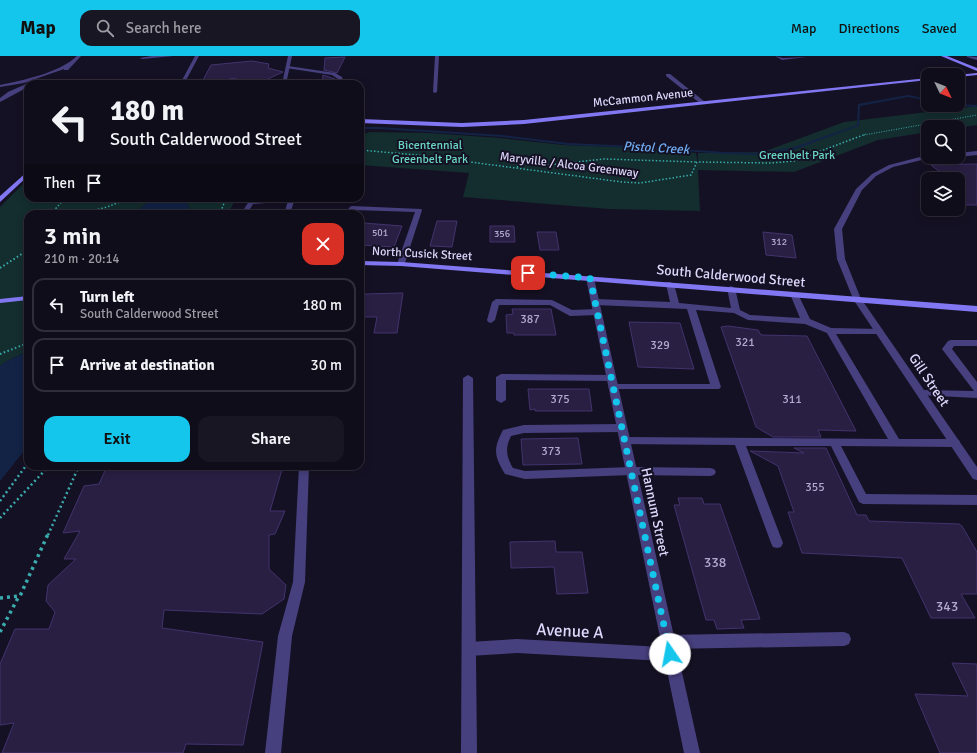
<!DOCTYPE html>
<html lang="en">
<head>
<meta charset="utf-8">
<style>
  :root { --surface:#100d1b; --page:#191624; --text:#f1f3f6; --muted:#9c9ca3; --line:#302d3a; --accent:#14c6eb }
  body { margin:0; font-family:Signika,sans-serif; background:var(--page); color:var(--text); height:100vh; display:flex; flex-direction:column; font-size:15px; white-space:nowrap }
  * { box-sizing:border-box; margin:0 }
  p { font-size:13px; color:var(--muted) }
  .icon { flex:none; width:22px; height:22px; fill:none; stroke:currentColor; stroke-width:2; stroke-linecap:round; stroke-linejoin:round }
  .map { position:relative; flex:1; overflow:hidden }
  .side { position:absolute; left:24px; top:154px; width:340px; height:260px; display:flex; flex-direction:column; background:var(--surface); border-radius:12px; box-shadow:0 2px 10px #0003,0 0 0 1px var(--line) }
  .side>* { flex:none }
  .guide { position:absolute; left:24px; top:24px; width:340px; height:122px; border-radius:12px; box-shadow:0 2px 10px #0003,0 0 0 1px var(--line); background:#100d1b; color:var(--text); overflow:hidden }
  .needle { width:26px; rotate:133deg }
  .fabs { position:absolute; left:921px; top:12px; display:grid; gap:8px }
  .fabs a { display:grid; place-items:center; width:44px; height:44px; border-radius:8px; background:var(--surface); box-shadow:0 2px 10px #0003,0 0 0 1px var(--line); font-size:20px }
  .pin { position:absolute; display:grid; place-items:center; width:34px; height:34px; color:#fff; margin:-17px; border-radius:8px; box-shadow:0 2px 6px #0006 }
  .me { position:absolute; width:44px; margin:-22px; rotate:348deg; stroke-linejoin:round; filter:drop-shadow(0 0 3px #0008) }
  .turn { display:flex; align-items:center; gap:14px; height:84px; padding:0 20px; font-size:18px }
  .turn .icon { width:52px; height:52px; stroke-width:2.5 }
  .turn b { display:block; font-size:28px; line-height:34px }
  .then { display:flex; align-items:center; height:38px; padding:0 20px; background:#0003; gap:8px; font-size:15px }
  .round { display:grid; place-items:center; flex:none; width:42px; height:42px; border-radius:12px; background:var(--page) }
  .headline { display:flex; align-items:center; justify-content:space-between; height:68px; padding:0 20px }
  h1 { font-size:24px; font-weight:600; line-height:30px }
  .button { display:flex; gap:8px; margin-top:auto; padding:8px 20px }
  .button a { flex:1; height:46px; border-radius:12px; background:var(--accent); color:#111; font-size:16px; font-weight:600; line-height:46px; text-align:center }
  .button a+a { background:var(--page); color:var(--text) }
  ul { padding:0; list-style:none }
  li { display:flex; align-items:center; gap:12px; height:54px; margin:0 8px 6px; padding:0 12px; border:2px solid var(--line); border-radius:12px }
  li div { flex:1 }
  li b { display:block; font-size:15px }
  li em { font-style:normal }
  header { display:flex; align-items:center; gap:24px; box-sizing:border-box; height:56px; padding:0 20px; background:var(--accent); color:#111 }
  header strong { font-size:19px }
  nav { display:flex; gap:22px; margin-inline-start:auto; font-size:14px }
  .search { width:280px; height:36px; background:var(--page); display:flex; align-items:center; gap:10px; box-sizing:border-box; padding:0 14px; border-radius:12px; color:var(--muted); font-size:15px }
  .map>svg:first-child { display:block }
  .green { fill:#142d2e }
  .water { fill:#132346 }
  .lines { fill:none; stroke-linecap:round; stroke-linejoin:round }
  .stream { fill:#132346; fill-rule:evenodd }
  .building { fill:#291f43; stroke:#42336d }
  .path-far4 { stroke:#3aacad; stroke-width:1; stroke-dasharray:1 1.5; stroke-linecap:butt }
  .path-far3 { stroke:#3aacad; stroke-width:1.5; stroke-dasharray:1.5 2; stroke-linecap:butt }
  .path-far2 { stroke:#3aacad; stroke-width:2; stroke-dasharray:1.5 2.5; stroke-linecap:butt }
  .path-far1 { stroke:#3aacad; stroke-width:2.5; stroke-dasharray:2 3; stroke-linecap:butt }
  .path { stroke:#3aacad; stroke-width:3.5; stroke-dasharray:3 4; stroke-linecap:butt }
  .lane { fill:#47407f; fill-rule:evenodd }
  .street { fill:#47407f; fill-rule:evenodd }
  .secondary { fill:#8277f3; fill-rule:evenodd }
  .route { stroke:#14c6eb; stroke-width:7; stroke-dasharray:0 12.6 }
  .labels { text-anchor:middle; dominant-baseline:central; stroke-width:4; stroke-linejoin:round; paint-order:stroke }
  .far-number-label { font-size:10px; fill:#b1a9ce }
  .far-street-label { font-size:12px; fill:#ded7fc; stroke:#151124 }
  .far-park-label { font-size:12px; fill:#69d6c2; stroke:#151124 }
  .number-label { font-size:12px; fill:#b1a9ce }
  .far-water-label { font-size:13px; font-style:italic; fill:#6facf2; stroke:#151124 }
  .street-label { font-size:14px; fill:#ded7fc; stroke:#151124 }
  .near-number-label { font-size:14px; fill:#b1a9ce }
  .near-street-label { font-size:17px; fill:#ded7fc; stroke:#151124 }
</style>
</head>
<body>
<header>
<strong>Map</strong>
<div class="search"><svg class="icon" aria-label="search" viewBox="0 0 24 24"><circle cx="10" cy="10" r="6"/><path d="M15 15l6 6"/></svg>Search here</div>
<nav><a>Map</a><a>Directions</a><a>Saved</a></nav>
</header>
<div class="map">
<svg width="977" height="697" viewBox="0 0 977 697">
  <rect width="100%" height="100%" fill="#151124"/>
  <g class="green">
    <polygon points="977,50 977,69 958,72 928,71 928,76 878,84 794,116 698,114 700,155 609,153 463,141 469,117 360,109 360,79 370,76 429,77 500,82 563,89 639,92 696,97 698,108 698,97 763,96 844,66"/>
    <polygon points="28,123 28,142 154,142 133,158 28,158 28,295 5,306 0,310 0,151"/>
    <polygon points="183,142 236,142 228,158 188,158 189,151"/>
  </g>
  <g class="water">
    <polygon points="154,142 183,142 189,151 188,158 133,158"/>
    <polygon points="28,295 28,390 0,425 0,310 5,306"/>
  </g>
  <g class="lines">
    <g class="stream">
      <polygon points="908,39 928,43 928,45 908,41 860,50 859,70 793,94 753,99 724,98 657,93 568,89 502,81 380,73 360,73 360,71 380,71 502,79 568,87 657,91 724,96 753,97 791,92 857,69 858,48"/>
      <polygon points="958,48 977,49 977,51 957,50"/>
    </g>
  </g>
  <g class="building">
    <polygon points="345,1 337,17 324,14 325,2"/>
    <polygon points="252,5 269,8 268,12 283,16 257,28 232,22 226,25 202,26 211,9"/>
    <polygon points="323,19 335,23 332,28 322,28"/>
    <polygon points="977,108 977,149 958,149 958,123 949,123 931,109"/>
    <polygon points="437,165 457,165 452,191 430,190"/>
    <polygon points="364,167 402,170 394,191 360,189 360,176"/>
    <polygon points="490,170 514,170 515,186 490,186"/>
    <polygon points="537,176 556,176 559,194 540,194"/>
    <polygon points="763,176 792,179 796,202 766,199"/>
    <polygon points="403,237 397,277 374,277 377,261 360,261 364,238"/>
    <polygon points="512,253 551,253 556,279 514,279 514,277 507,277 506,259 513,258"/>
    <polygon points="629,266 680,267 694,313 638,311"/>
    <polygon points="728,270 758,274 761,279 807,280 856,375 818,374 821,381 773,381 756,371 721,271"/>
    <polygon points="528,333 589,333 592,355 535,355 535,353 530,354"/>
    <polygon points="578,382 582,408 523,409 521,383"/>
    <polygon points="794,392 826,392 857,459 866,459 869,465 959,468 962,470 977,496 977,538 961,538 975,562 931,562 902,502 802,497 788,456 794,456 778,410 750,395 804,397"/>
    <polygon points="107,410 283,410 270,455 285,455 275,478 269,479 269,513 286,529 284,543 262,558 164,554 162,572 263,586 243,689 186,688 183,697 2,697 14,667 0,669 0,608 15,573 49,573 55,556 46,545 48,529 76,503 64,503 80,475 63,477 84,430 99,428"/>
    <polygon points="678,442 702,442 704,448 720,448 760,563 741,564 744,572 717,573 714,564 706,564 674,449 680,449"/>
    <polygon points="555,485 556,496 582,496 588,537 557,538 554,511 511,512 510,486"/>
    <polygon points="952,607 977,608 977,697 940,697 915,638 968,640"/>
  </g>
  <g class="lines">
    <polyline class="path-far4" points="864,79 977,59"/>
    <g class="path-far3">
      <polyline points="360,94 417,99 622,126 640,127 691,119 697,106 771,107 794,105 866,78"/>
      <polyline points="517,111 526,107 549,109 604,103 697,106"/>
      <polyline points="51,158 65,142"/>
      <polyline points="81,158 107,151 130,142"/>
      <polyline points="224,158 221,155 226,142"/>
    </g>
    <g class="path-far2">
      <polyline points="0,212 28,194"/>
      <polyline points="0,298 28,287"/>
    </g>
    <g class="path-far1">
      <polyline points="0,445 28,407"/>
      <polyline points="0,462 49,410"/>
      <polyline points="48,479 79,410"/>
    </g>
    <g class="path">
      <polyline points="0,542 20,540 48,478"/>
      <polyline points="0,576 19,540"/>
    </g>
    <g class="lane">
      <polygon points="775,0 783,2 807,1 782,4"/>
      <polygon points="967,0 977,1 977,4 967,1"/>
      <polygon points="288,10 335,17 342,21 344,28 340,28 338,23 332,19 286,12"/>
      <polygon points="666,18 670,18 705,46 705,48 701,48 666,20"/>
      <polygon points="977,95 977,99 958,101 958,97"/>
      <polygon points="928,99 928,101 931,101 930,102 893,111 876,120 862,134 842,173 845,203 861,243 857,245 854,245 837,203 834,173 856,133 872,118 889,109"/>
      <polygon points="278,142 295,142 290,158 284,158 288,145 253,148 247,158 241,158 249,145"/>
      <polygon points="352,150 421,153 422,154 404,210 398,210 397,208 415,156 354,154 351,158 344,158 350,151"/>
      <polygon points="667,226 670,226 674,228 679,247 731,252 727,232 731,230 735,232 740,254 750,259 800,262 790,238 794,236 798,238 810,263 831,272 882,273 883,275 882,277 879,278 836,278 899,383 955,383 959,384 960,387 959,390 955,391 841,390 866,438 977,439 977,449 863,448 859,446 831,390 746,390 783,487 781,491 777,492 773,491 771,487 735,389 621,388 620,385 621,382 625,381 888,383 827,277 805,268 748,264 734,257 696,254 721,331 719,333 610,333 608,331 613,328 710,328 687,253 596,249 592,246 596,243 670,246 666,228"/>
      <polygon points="496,243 552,244 572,254 597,253 601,256 597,259 570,260 550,249 499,249 495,264 491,267 488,266 487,264 492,246"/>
      <polygon points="951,284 977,284 977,290 954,290 952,293 977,326 977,342 918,339 916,337 918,335 921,334 974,335 942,293 948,285"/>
      <polygon points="501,318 611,319 616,322 611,325 506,324 506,344 501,347 496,344 496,321"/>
      <polygon points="468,319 473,322 477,697 461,697 463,322"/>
      <path d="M622,368L626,369L627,372L626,375L622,376L524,377L511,380C505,392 506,400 513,412L525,415L631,411L710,412L714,413L716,416L714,419L710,420L631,419L525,423L505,418C494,400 493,393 503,374L524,369Z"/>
      <polygon points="299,410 309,410 305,526 292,580 281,697 265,697 278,580 293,526"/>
      <polygon points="844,576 849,578 851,583 849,588 844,590 667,593 662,591 660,586 662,581 667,579"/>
    </g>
    <g class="street">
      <path d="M77,0H81L68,14H64V13L24,27L0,31V29C24,24 59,17 77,0Z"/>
      <polygon points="173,0 142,3 140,2 152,0"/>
      <polygon points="195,0 199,0 184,28 180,28"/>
      <polygon points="288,0 292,0 286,28 282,28"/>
      <polygon points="435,0 439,0 437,36 435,37 433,36"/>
      <polygon points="26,28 30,28 28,28 28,31 0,46 0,42 8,36"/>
      <polygon points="587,220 593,220 594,222 700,697 684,697 665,605 517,597 469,600 464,598 462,593 464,588 469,586 517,583 662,591 586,222"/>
      <polygon points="854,241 860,241 977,411 977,424 973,423 853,243"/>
    </g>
    <g class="secondary">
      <polygon points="941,0 947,0 977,12 977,15"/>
      <polygon points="977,17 977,19 958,21 958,19 956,19"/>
      <polygon points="928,22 928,24 524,68 462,71 360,67 360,63 462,67 524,64"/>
      <polygon points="28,115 28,120 0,146 0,140"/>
      <polygon points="360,205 401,206 977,250 977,256 401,210 360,209"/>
      <polygon points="28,240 28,244 0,247 0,243"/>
    </g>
  </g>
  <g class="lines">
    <polyline class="route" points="528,217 590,222 670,598"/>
  </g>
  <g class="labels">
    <g class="far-number-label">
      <text x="380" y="177">501</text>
      <text x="502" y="178">356</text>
      <text x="779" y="186">312</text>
    </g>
    <g class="far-street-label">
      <text transform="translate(643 42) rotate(-6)">McCammon Avenue</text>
      <text transform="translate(569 109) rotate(7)">Maryville / Alcoa Greenway</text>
      <text transform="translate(422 198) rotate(3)">North Cusick Street</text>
    </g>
    <g class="far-park-label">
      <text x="430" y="89">Bicentennial<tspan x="430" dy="14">Greenbelt Park</tspan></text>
      <text x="797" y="99">Greenbelt Park</text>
    </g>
    <g class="number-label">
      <text x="530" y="263">387</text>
      <text x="745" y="286">321</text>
      <text x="660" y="289">329</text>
      <text x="560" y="343">375</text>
      <text x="792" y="343">311</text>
      <text x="551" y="395">373</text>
      <text x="815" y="431">355</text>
    </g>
    <g class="far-water-label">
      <text transform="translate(656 92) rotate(3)">Pistol Creek</text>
    </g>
    <g class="street-label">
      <text transform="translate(731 220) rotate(5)">South Calderwood Street</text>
      <text transform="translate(929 324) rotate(56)">Gill Street</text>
      <text transform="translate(655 456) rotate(78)">Hannum Street</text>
    </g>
    <g class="near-number-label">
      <text x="715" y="506">338</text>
      <text x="947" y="550">343</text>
    </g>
    <g class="near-street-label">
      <text transform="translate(570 575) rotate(3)">Avenue A</text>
    </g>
  </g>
</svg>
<div class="fabs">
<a><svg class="needle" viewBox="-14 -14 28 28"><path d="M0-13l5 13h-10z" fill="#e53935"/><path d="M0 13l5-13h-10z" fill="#9c9ca3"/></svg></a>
<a><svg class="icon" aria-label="search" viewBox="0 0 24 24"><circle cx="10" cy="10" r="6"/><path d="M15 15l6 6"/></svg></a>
<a><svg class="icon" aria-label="layers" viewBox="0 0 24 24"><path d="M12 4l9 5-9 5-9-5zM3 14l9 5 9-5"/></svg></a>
</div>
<div class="pin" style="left:528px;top:217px;background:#d93025"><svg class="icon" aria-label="arrive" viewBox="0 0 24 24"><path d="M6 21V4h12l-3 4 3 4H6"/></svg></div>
<svg class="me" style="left:670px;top:598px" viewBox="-20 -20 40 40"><circle r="19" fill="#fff"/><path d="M0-13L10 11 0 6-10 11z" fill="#14c6eb"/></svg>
<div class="guide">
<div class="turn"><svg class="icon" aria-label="left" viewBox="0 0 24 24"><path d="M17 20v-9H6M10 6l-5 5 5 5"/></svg><div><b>180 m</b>South Calderwood Street</div></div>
<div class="then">Then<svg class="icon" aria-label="arrive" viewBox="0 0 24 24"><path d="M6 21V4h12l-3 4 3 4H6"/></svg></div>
</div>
<section class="side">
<div class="headline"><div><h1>3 min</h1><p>210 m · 20:14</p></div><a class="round" style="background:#d93025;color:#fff"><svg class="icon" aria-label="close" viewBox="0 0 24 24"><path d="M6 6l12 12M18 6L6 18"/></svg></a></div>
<ul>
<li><svg class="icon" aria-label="left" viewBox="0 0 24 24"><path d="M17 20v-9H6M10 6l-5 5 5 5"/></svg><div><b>Turn left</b><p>South Calderwood Street</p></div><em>180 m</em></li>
<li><svg class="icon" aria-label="arrive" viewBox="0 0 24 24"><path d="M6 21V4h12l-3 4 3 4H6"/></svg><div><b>Arrive at destination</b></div><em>30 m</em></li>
</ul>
<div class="button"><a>Exit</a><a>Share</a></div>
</section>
</div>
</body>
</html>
